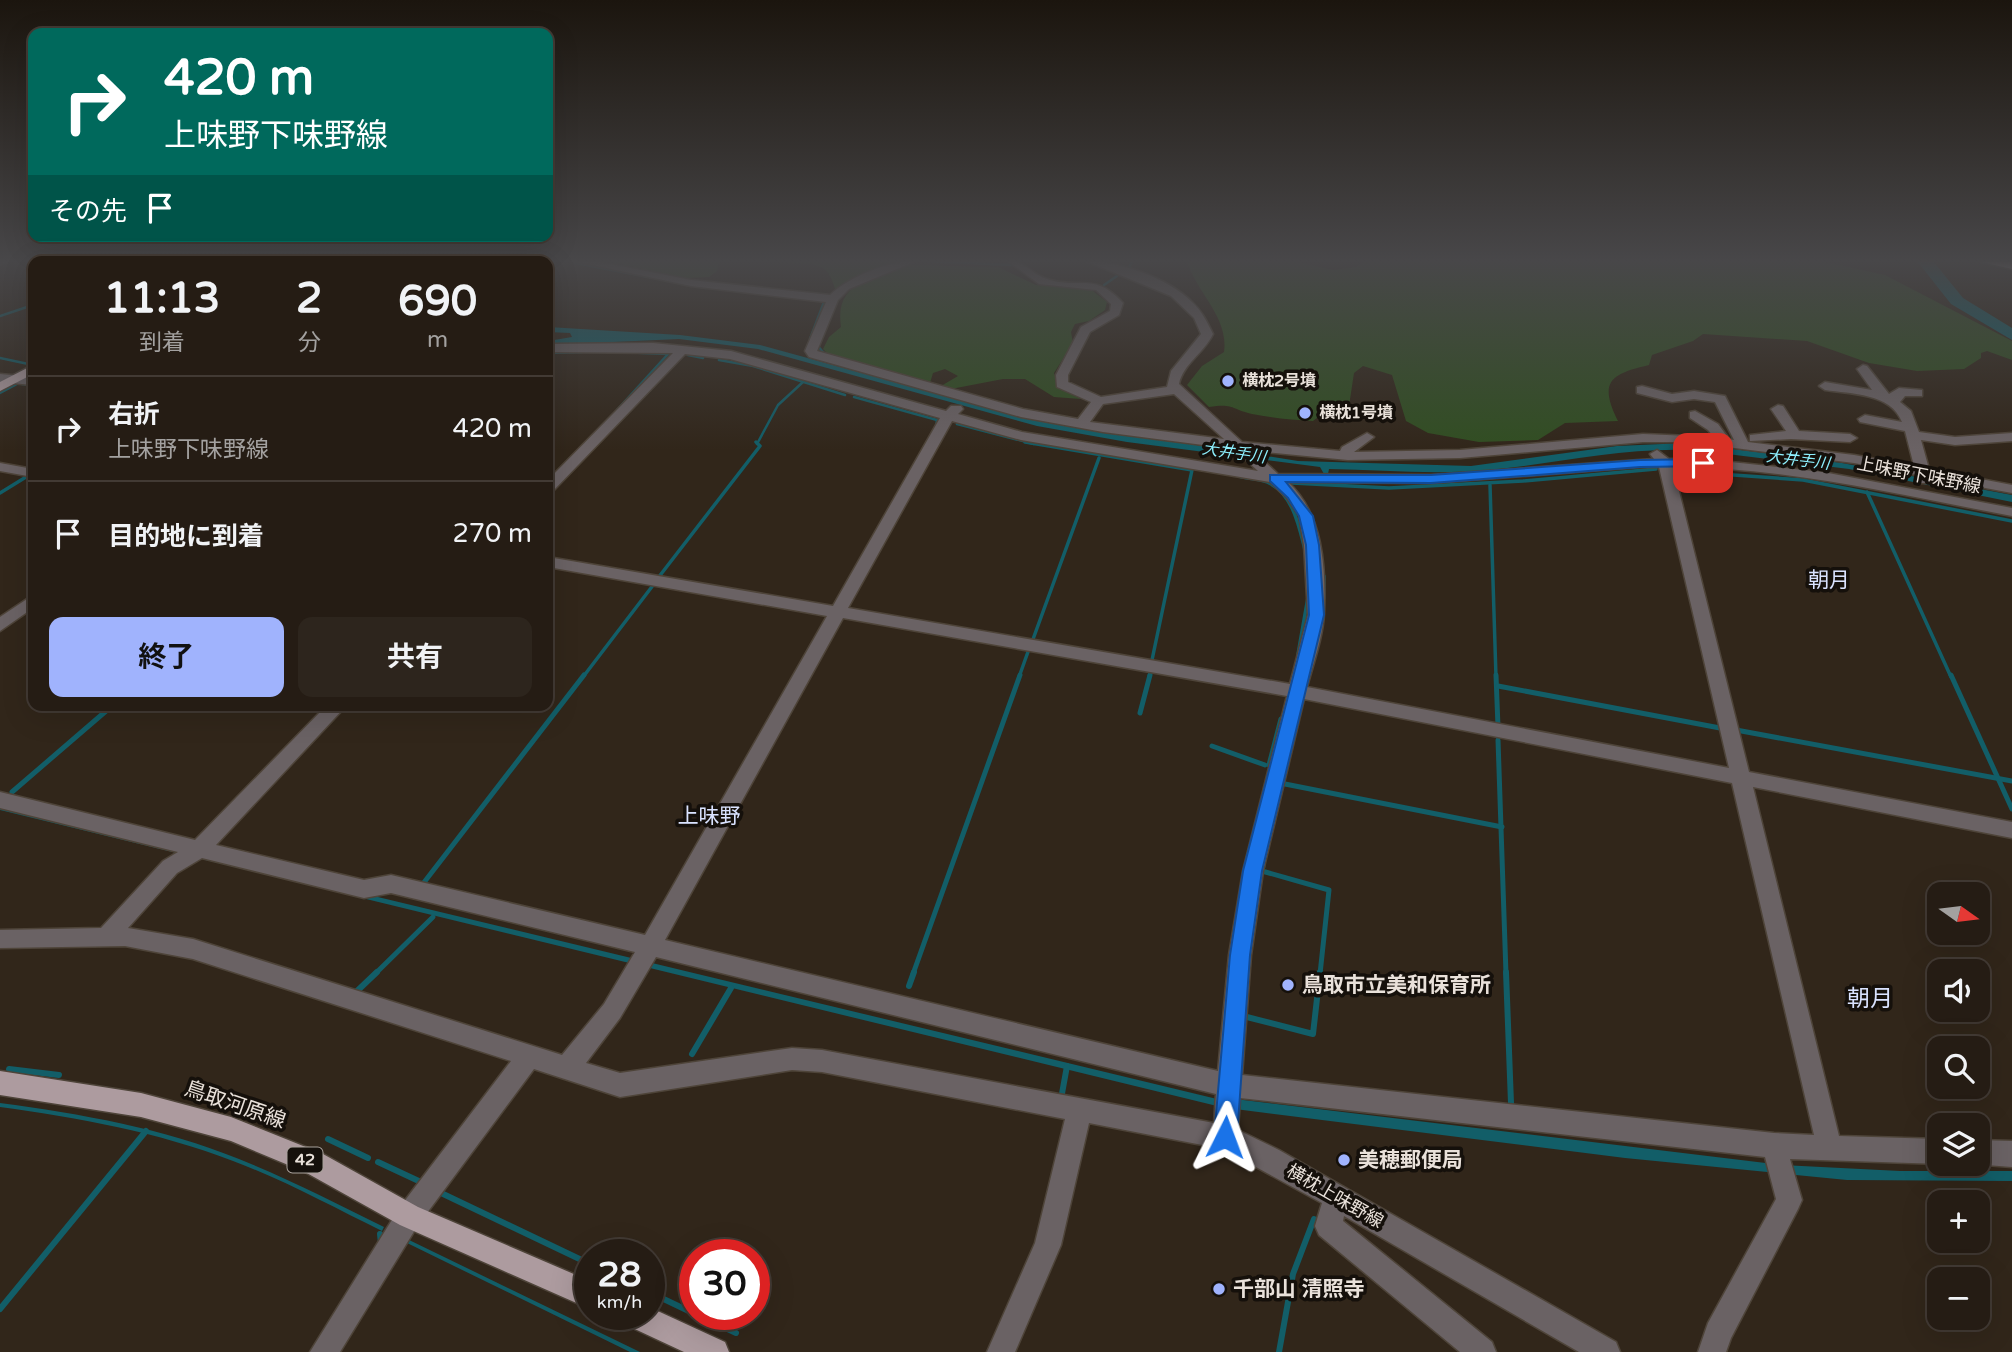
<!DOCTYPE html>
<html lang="ja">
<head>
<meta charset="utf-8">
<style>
  :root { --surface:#251c14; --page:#2d251d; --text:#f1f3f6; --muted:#a3a1a0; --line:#423a34; --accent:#a0b3fd }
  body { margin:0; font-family:"Varela Round","Noto Sans JP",sans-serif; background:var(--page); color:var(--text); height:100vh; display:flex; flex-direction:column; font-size:26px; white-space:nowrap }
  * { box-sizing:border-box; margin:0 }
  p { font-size:23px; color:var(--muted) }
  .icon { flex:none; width:38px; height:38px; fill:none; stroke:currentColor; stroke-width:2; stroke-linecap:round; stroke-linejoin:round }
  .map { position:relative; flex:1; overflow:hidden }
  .sheet { position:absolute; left:28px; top:256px; width:525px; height:455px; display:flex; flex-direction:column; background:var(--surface); border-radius:14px; box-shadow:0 7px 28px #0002,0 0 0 2px var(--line) }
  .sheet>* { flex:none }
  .top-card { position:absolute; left:28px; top:28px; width:525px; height:214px; border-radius:14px; box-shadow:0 7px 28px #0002,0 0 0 2px var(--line); background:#00695c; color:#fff; overflow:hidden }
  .needle { width:46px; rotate:104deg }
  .fabs { position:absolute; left:1927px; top:882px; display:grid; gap:14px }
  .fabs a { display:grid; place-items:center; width:63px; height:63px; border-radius:14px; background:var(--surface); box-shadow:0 7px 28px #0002,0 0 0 2px var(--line); font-size:35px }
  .speed { position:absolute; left:574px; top:1239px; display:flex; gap:14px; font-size:35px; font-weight:700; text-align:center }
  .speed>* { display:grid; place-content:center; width:91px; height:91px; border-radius:50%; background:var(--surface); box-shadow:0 7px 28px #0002,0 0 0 2px var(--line); line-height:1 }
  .speed small { font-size:18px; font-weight:400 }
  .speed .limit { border:10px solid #d22; background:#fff; color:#111 }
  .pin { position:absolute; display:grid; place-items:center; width:60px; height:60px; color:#fff; margin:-30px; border-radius:14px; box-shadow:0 4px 10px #0006 }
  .me { position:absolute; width:77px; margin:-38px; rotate:3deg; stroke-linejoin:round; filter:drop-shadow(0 0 5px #0008) }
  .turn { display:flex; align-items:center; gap:24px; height:147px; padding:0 21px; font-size:32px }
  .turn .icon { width:91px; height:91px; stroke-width:2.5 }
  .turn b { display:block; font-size:49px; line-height:60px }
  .then { display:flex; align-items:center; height:66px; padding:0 21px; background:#0003; gap:14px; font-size:26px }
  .eta { display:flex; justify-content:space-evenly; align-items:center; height:119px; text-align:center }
  .eta b { font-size:42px; font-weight:700; line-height:49px }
  .primary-button { display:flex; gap:14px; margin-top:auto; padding:14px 21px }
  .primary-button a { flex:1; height:80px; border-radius:14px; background:var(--accent); color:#111; font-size:28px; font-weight:700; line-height:80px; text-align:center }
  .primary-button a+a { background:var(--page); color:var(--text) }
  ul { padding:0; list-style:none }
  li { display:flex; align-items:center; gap:21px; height:105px; padding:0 21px; border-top:2px solid var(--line) }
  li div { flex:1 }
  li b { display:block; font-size:26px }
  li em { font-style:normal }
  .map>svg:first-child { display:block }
  .green { fill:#314e22 }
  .water { fill:#125e68 }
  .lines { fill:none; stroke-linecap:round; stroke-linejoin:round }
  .stream-far3 { stroke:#125e68; stroke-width:2.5 }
  .stream-far2 { stroke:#125e68; stroke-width:3.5 }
  .stream-far1 { stroke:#125e68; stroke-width:5 }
  .stream { stroke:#125e68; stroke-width:6 }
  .river { fill:#125e68; fill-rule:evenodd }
  .minor-casing { stroke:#4e4439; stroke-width:3 }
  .major-casing { stroke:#4e4439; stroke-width:3 }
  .highway-casing { stroke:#4e4439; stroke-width:3 }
  .minor { fill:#6a6264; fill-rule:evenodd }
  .major { fill:#ad9b9f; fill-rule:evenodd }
  .highway { fill:#c7b1b6; fill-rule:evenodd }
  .route { fill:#1a73e8; stroke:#114b97; stroke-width:2 }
  .poi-dot { fill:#a0b3fd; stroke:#15100b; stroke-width:2.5 }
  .labels { text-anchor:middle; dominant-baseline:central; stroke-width:7; stroke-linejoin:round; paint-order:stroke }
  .far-poi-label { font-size:16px; font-weight:bold; fill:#e9e1da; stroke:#15100b; text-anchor:start }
  .far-water-label { font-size:16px; font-style:italic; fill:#8deffd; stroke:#15100b }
  .shield { fill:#15100b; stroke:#a9a29c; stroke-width:2 }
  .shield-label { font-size:16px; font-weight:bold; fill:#e9e1da }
  .street-label { font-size:18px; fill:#e9e1da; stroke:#15100b }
  .quarter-label { font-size:21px; fill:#dae3ff; stroke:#15100b }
  .near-poi-label { font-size:21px; font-weight:bold; fill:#e9e1da; stroke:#15100b; text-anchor:start }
  .near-street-label { font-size:21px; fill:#e9e1da; stroke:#15100b }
  .near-neighbourhood-label { font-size:23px; fill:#dae3ff; stroke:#15100b }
</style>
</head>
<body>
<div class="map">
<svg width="2012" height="1352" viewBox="0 0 2012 1352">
  <rect width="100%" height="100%" fill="#31261a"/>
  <g class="green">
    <polygon points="605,261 719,261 717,271 709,277 686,278"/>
    <path d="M905,261L855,280L836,293C828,256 811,266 776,262Z"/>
    <path d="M1187,261H1293L1333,270L1356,267L1364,261H1821L1885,275L2012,341V360L1987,351L1981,353V358L1964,369L1917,371L1869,363L1807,341L1703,334L1693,341L1652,355L1649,365C1611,374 1598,381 1618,421L1565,423L1538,440L1479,442L1428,433L1406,421L1392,375L1363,366L1354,373L1349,406L1331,407L1313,421C1292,420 1273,418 1252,414C1231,409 1234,403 1209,407L1187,385L1202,366L1224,352C1229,317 1196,292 1187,261Z"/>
    <path d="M908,265L998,267L1036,285L1089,288L1107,302L1105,310L1089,321L1075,324L1071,332L1073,343L1054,373L1059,388L1081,399L1054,397L1025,379H1003L951,389L941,386L958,376L945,369L933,373L930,383L832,358L823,349L829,337L841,327C834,280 874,280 908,265Z"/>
  </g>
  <g class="water">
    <path d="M548,327L680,335L760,345L1026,418L1298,461L1471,466L1617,446L1685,443L1842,463L2012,495V502L1849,469L1719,453L1721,459L1713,458L1706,451C1633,445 1562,463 1489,470C1436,475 1382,470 1329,469L1328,474H1324L1320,467L1127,442L1037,426L758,349L679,339L548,345V341L572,337L570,333L548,332Z"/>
    <polygon points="0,806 1217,1099 1217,1106 0,810"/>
    <polygon points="1235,1099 1782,1165 1900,1171 2012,1171 2012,1181 1847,1180 1625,1158 1235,1109"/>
    <path d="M0,1103C81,1114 163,1128 239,1159C288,1179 336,1203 384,1227L382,1231C333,1207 284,1180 233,1161C158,1132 79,1118 0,1107Z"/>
    <polygon points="407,1239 640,1352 630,1352 405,1242"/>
  </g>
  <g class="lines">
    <g class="stream-far3">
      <polyline points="924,261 1012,265"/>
      <polyline points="576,263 706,288"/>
      <polyline points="1126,271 1133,261"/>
      <polyline points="1104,285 1117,276"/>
      <polyline points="0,316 33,305"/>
      <polyline points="810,339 824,302"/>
      <polyline points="817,345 828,358"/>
      <polyline points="619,352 668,354"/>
      <polyline points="548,353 582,352"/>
      <polyline points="688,355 703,358"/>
      <polyline points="0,358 33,365"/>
      <polyline points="719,360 753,366 845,395"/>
      <polyline points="22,384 33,385"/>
      <polyline points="0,393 17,384"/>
      <polyline points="854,397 937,420 936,428"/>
      <polyline points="617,410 668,354"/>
      <polyline points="957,424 1034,444"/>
      <polyline points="757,444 778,405 803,382"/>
    </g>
    <g class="stream-far2">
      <polyline points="1025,442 1192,470 1152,660"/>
      <polyline points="1676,471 1803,480 2012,521"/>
      <path d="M1239,476C1248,479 1258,478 1267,482C1293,493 1299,526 1305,550"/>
      <polyline points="1292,483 1389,488 1523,481 1656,469"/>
      <polyline points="1490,485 1496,677"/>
      <polyline points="1867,492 1951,677"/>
      <polyline points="0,493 26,477"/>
      <polyline points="1324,576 1324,598"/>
      <polyline points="658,578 760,446 756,442"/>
      <polyline points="1032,642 1099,458"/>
      <polyline points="1298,654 1308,597"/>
      <polyline points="583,677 654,584"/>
      <polyline points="1019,677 1029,649"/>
      <polyline points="1149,677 1151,669"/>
    </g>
    <g class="stream-far1">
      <polyline points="1496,675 1498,727"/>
      <polyline points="1951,675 2012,809"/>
      <polyline points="1498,686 1720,728"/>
      <polyline points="1140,713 1150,675"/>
      <polyline points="1736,730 2012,781"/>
      <polyline points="1498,740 1506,974"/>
      <polyline points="1212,746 1265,765"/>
      <polyline points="1269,765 1281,719"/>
      <polyline points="1285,784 1502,827"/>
      <polyline points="12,792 113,705"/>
      <polyline points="1263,866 1262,871 1329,890 1320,974"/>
      <polyline points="422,885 584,675"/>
      <polyline points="375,974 433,917"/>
      <polyline points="913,974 1020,675"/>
    </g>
    <g class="stream">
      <polyline points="1506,972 1511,1103"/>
      <polyline points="909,986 914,972"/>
      <polyline points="355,993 377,972"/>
      <polyline points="1243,1016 1313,1034 1320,972"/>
      <polyline points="692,1054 731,988"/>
      <polyline points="9,1069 59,1075"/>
      <polyline points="1061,1099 1067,1066"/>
      <polyline points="328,1139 368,1158"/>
      <polyline points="378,1162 423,1183"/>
      <polyline points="439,1192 590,1264"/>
      <polyline points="380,1234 381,1244"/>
      <polyline points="649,1292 695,1314"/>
      <polyline points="0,1309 146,1131"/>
      <polyline points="696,1314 736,1333"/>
      <polyline points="1279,1352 1293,1274 1314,1219"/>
    </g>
    <polygon class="river" points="1917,261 1933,261 1963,298 2012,328 2012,340 1951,304"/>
    <g class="minor-casing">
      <g id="minor">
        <polygon points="0,261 7,261 0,265"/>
        <path d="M574,261H595L691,280L830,295C850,276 889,261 916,261L849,289L838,300L817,351L1023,409L1078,419L1091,402L1057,387L1056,375L1081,327L1110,311L1111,304L1096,290L1039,284L1008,261C1026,261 1031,274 1047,279C1080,290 1094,271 1123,303L1119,315L1090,332L1068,375V382L1101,397L1167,387L1171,371L1201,334L1194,318L1171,296L1086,261C1119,261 1168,278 1192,302C1202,311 1207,322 1213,334C1204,353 1183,364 1179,384L1242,442L1340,451L1342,447L1367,433L1374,437L1354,452L1460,450L1643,434L1714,437L1708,430L1690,418V412L1695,411L1718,424L1729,439L1734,440L1715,402L1694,399L1672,402L1637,393V387L1642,386L1672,394L1694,391L1725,396L1748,442L1854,455L1914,466L1905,431L1860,422L1858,419L1865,415L1902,422C1891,393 1851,394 1825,390L1819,386L1825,382L1872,390L1857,369L1863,365L1867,366L1889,394L1899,388L1922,390V396H1905L1900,402L1911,411L1919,432L1955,437L2012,433V441L1955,445L1921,440L1929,469L2012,485V493L1932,478L1930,483H1920L1917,475L1854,463L1687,442H1643L1460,458L1348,460L1253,451L1278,474L1431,475L1654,459L1650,454L1657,450L1669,459H1703L1823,472L2012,508V516C1900,495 1787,467 1673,467L1749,772L2012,822V838L1753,787L1839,1136L1939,1139L1941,1164L1790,1159L1802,1200L1798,1209L1731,1338L1726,1352H1698L1708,1323L1776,1199L1765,1157L1240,1098L1238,1130L1279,1150L1616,1342L1620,1352H1579L1344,1216L1343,1221L1492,1342L1496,1352H1460L1319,1235L1315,1226L1322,1203L1223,1149L1089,1123L1061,1245L1015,1352H987L1035,1243L1065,1119L822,1072L792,1070L620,1097L534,1069L418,1225L340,1352H310L400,1207L511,1061L193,959L125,946L0,948V930L101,928L163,861L178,852L0,808V792L195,840L327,705H347L216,845L364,880L391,875L645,935L827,616L548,567V557L833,606L940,418L730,359L685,354L553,491L548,492V480L673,353L548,352V344L653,343L731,351L946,411L951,406H961L963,409L958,414L1022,432L1258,471L1234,449L1103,432L1021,417L809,357L805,351L826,302L691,286ZM1174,394L1224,439L1090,422L1103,404ZM952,421L1021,440L1270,482L1287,498L1299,516L1304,545L1308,615L1290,684L848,608ZM1640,467H1659L1729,768L1307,687C1313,664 1323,637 1324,613C1326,568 1323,514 1288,482L1431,483ZM843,618L1287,696L1243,871L1229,955L1218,1071L665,940ZM1304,699L1732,783L1814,1135L1774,1133L1242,1075L1251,955L1263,871ZM202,858L364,898L391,893L635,952L604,1004L562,1055L193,939L128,928L177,873ZM656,957L1216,1094L1214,1123L822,1050L792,1048L620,1073L586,1063L620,1018Z"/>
        <polygon points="0,374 33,377 33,385 0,382"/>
        <polygon points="1778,405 1783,406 1799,431 1850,434 1857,438 1850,442 1791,439 1750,441 1750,435 1786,431 1771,409"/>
        <polygon points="0,463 33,469 33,477 0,471"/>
        <polygon points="33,595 33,608 0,631 0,617"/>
        <polygon points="1978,1140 2012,1141 2012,1167 1973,1164 1978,1164"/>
      </g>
    </g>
    <g class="major-casing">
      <g id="major">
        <polygon points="33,365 33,374 0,391 0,382"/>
        <polygon points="0,1071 141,1093 231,1117 323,1154 418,1207 590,1281 590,1309 400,1225 305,1172 231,1141 141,1117 0,1095"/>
        <polygon points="649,1307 725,1342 729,1352 684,1352 624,1324 620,1314 649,1314"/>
      </g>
    </g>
    <g class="highway-casing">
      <polygon id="highway" points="1977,261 2012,261 2012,269"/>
    </g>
    <use href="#minor" class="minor"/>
    <use href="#major" class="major"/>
    <use href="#highway" class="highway"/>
  </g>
  <linearGradient id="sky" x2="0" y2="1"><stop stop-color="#1b150e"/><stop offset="0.58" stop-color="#484749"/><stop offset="1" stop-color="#484749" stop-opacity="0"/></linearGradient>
  <rect width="2012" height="450" fill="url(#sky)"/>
  <polygon class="route" points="1703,459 1707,460 1707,466 1640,467 1431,483 1286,482 1313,516 1319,545 1324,615 1262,871 1250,955 1237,1137 1233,1145 1225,1148 1217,1145 1214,1137 1230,955 1243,871 1309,615 1306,545 1299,516 1288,498 1270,481 1270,475 1431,475 1640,460"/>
  <g class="poi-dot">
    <circle cx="1228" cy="381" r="7"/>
    <circle cx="1305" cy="413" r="7"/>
    <circle cx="1288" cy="985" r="7"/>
    <circle cx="1344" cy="1160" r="7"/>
    <circle cx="1219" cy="1289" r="7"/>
  </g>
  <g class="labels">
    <g class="far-poi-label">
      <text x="1242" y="381">横枕2号墳</text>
      <text x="1319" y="413">横枕1号墳</text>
    </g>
    <g class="far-water-label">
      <text transform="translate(1234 453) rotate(8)">大井手川</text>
      <text transform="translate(1798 460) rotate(7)">大井手川</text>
    </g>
    <rect class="shield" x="287.5" y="1147.5" width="35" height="25" rx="5"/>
    <g class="shield-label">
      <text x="305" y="1160">42</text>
    </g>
    <g class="street-label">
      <text transform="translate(1919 475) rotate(11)">上味野下味野線</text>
      <text transform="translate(1335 1196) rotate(30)">横枕上味野線</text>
    </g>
    <g class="quarter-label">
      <text x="1829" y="580">朝月</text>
      <text x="709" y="816">上味野</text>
    </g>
    <g class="near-poi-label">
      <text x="1302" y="985">鳥取市立美和保育所</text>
      <text x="1358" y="1160">美穂郵便局</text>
      <text x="1233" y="1289">千部山 清照寺</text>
    </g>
    <g class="near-street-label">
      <text transform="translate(235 1105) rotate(19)">鳥取河原線</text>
    </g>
    <g class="near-neighbourhood-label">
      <text x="1870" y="999">朝月</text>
    </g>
  </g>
</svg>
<div class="fabs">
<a><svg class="needle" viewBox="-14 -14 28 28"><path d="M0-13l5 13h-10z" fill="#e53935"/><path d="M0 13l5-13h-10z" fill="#a3a1a0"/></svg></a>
<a><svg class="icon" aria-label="sound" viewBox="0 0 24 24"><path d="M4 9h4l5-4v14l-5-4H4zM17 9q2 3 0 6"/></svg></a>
<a><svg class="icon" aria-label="search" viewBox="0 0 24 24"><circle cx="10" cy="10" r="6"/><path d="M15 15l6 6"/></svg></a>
<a><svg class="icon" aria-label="layers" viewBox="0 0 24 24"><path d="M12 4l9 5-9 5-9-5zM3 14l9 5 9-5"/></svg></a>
<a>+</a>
<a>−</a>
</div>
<div class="speed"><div>28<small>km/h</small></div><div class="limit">30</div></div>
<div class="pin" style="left:1703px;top:463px;background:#d93025"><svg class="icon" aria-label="arrive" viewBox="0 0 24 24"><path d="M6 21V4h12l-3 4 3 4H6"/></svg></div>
<svg class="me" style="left:1225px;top:1137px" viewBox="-20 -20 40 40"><path d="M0-17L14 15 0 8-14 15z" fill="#1a73e8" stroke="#fff" stroke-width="4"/></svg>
<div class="top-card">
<div class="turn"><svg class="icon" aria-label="right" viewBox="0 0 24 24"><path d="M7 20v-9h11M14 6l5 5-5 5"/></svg><div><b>420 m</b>上味野下味野線</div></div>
<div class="then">その先<svg class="icon" aria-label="arrive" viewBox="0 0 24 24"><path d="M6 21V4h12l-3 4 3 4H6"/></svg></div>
</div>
<section class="sheet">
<div class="eta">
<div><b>11:13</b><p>到着</p></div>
<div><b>2</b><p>分</p></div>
<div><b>690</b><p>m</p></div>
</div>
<ul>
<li><svg class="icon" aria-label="right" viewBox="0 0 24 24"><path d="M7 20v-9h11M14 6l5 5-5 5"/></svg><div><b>右折</b><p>上味野下味野線</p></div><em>420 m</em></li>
<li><svg class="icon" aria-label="arrive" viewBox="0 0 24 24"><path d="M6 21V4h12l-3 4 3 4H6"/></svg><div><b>目的地に到着</b></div><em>270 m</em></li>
</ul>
<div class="primary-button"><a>終了</a><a>共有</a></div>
</section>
</div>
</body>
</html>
